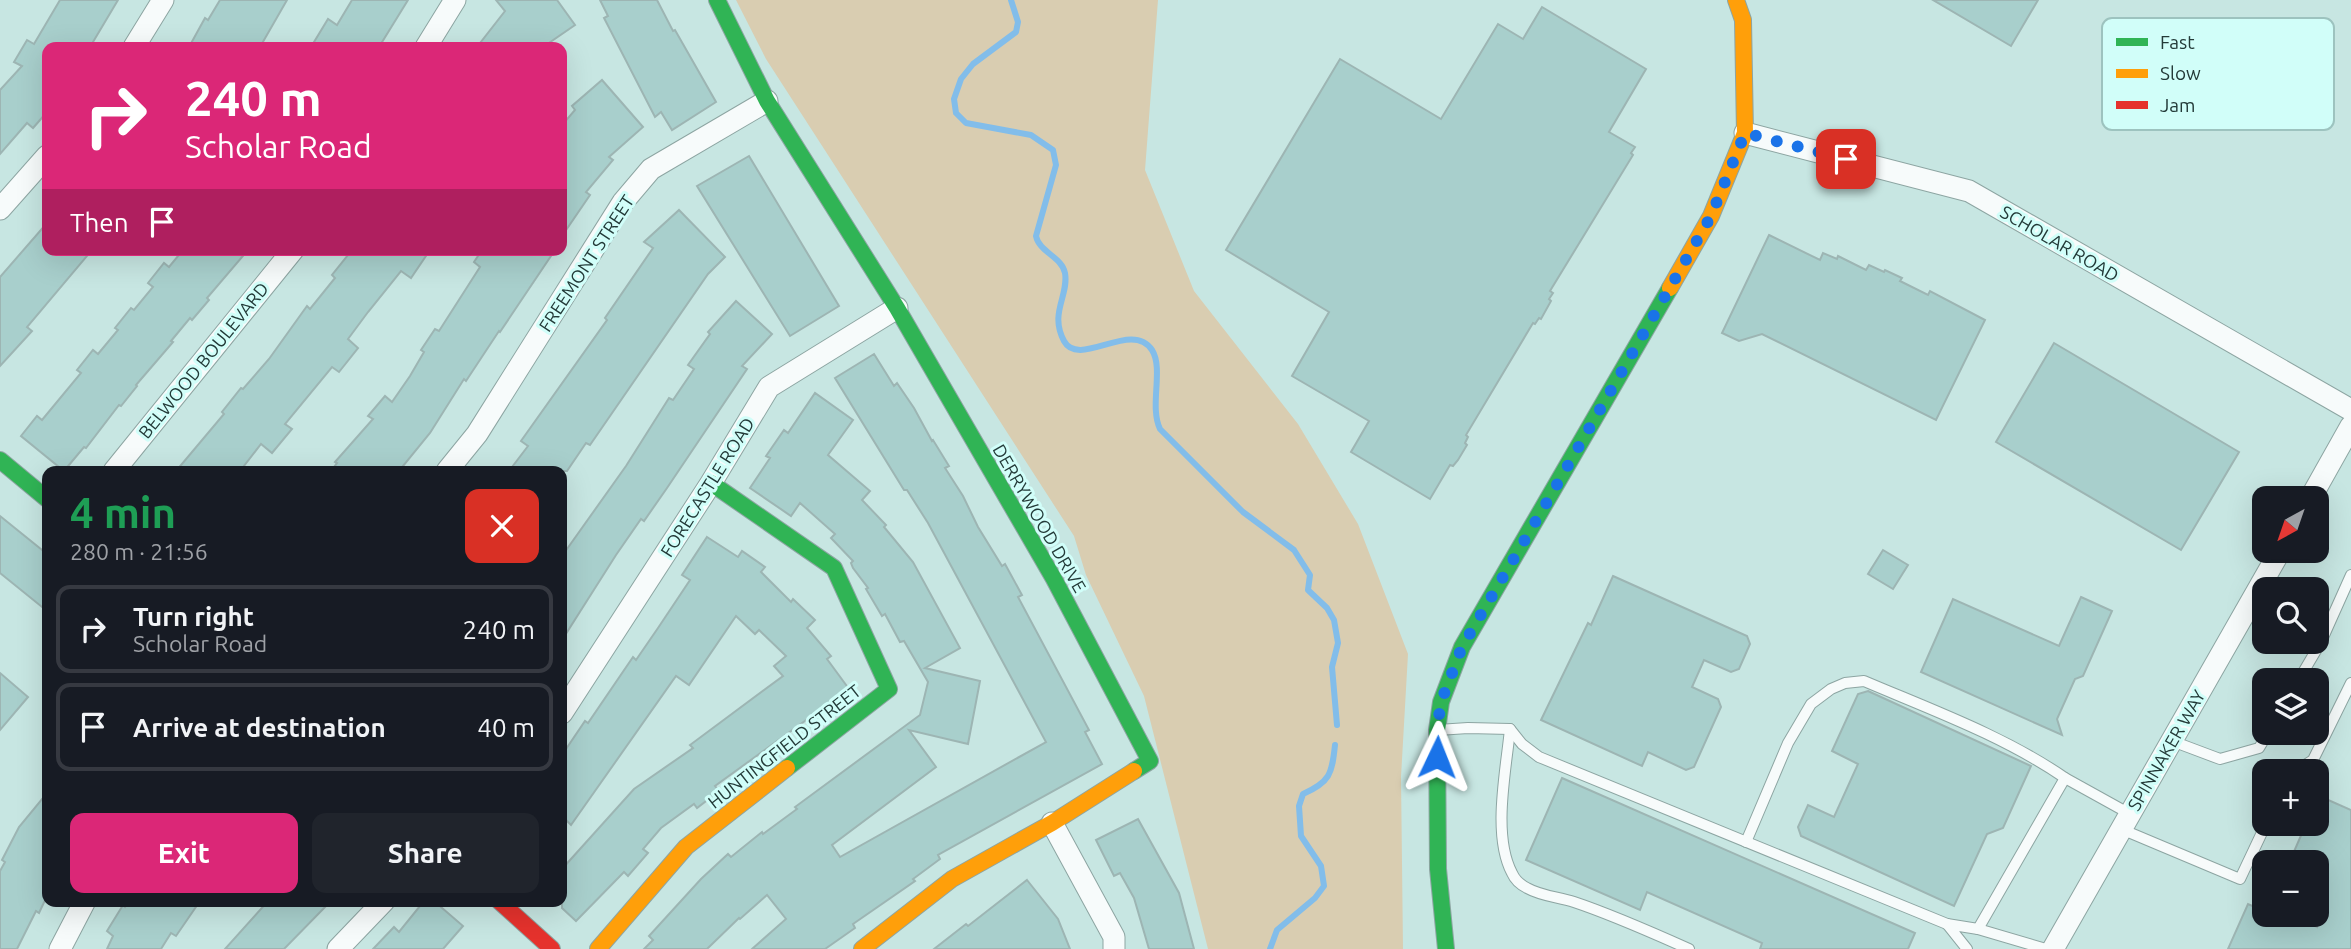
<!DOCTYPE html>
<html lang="en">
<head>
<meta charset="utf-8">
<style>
  :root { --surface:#171b24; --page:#20242c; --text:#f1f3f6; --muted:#9ea1a6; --line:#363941; --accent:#db2777 }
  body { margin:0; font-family:Ubuntu,sans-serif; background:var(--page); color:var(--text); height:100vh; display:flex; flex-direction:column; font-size:26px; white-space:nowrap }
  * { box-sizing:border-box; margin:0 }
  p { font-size:23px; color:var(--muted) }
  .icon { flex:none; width:38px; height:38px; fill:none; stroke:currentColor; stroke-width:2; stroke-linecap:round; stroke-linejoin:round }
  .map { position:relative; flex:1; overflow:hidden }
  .panel { position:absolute; left:42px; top:466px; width:525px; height:441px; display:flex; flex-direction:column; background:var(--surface); border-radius:14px; box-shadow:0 7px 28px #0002 }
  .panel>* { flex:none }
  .hud { position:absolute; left:42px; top:42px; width:525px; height:214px; border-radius:14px; box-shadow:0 7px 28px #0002; background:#db2777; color:#fff; overflow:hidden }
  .needle { width:46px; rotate:220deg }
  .buttons { position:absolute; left:2252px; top:486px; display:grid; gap:14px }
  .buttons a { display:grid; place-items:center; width:77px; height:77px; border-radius:14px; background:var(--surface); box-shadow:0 7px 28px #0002; font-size:35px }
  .pin { position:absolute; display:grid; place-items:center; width:60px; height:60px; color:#fff; margin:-30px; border-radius:14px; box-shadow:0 4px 10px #0006 }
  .me { position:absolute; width:77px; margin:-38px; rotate:2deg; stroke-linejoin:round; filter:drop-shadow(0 0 5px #0008) }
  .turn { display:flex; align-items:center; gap:24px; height:147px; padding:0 28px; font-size:32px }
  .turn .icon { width:91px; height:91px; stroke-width:2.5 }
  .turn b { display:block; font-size:49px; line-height:60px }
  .then { display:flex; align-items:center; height:66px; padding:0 28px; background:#0003; gap:14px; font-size:26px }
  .round { display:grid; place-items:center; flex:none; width:74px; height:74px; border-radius:14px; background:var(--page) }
  .overview { display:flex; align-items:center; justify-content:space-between; height:119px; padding:0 28px }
  h1 { font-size:42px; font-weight:700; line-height:52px; color:#1e9e55 }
  .cta { display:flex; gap:14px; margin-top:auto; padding:14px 28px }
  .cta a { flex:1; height:80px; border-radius:14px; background:var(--accent); color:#fff; font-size:28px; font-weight:700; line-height:80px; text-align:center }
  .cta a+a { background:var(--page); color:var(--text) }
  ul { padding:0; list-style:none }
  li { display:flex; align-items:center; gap:21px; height:88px; margin:0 14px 10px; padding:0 14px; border:4px solid var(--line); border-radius:14px }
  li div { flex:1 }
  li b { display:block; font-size:26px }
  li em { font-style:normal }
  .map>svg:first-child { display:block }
  .green { fill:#d9cdb1 }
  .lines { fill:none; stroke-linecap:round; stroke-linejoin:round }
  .stream { stroke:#82bdea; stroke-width:6 }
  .building { fill:#a8cfcc; stroke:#9db5b3; stroke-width:2 }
  .lane-casing { stroke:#8da5a2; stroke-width:12 }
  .street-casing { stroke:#8da5a2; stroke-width:23 }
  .fast-casing { stroke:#8da5a2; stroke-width:18 }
  .slow-casing { stroke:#8da5a2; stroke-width:18 }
  .jam-casing { stroke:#8da5a2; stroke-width:18 }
  .lane { stroke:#f7fbfb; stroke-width:10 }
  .street { stroke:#f7fbfb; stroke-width:21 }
  .fast { stroke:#30b455; stroke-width:16 }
  .slow { stroke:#ff9f0a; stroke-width:16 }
  .jam { stroke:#e5322d; stroke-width:16 }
  .route { stroke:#1a73e8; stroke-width:12; stroke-dasharray:0 21.6 }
  .labels { text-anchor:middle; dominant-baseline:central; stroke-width:6; stroke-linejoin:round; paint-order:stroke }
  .street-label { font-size:18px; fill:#233a38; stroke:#d1fef9 }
  .key { fill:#d1fef9; stroke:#9dc3bf; stroke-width:2 }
  .key-label { font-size:19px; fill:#233a38 }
</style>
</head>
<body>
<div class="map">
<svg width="2351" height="949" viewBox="0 0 2351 949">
  <rect width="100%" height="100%" fill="#c7e6e2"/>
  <polygon class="green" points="736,0 1158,0 1145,170 1194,291 1298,424 1358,524 1408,654 1401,777 1403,949 1208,949 1144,696 1086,575 1074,536 766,59"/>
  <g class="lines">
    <g class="stream">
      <path d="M1011,0L1018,22L1016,32L973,64L961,79L954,99L956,113L966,123L1031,135L1053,150L1056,165L1036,236C1039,252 1062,257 1065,273C1069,296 1049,313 1064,341C1079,369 1132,319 1152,350C1164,369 1149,406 1160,429L1243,512L1294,550L1310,575L1308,590L1327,608L1334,620L1338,643L1332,667L1337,725"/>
      <path d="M1270,949L1277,930L1315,898L1324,886L1321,866L1301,836L1299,806L1303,794C1330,782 1332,774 1335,745"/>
    </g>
  </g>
  <g class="building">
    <polygon points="60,0 118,0 90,47 47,47 47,112 33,128 27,123 0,154 0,90 22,66 14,62 27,40 34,44"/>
    <polygon points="220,0 287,0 260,47 189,47 205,18 208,20"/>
    <polygon points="352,0 408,0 379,47 311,47 328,19 337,25"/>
    <polygon points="496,0 557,0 575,25 543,47 477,47 505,11"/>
    <polygon points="600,0 657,0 673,31 675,30 716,102 672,130 661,112 655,117 604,18 608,16"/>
    <polygon points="1933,0 2038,0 2011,46"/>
    <polygon points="1542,7 1646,69 1609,132 1635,147 1631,153 1633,155 1550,291 1553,293 1549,299 1551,301 1541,319 1539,318 1535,324 1533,323 1466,435 1468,437 1465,443 1467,445 1458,460 1453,466 1450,465 1430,499 1351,452 1369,421 1292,376 1329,312 1226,250 1340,59 1441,119 1498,24 1523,39"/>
    <polygon points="602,80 643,127 609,157 613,160 586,192 590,195 562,236 562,125 575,110 572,106"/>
    <polygon points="749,156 839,306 790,336 697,186"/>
    <polygon points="679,210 725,257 708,274 590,445 586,443 567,471 509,471 528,446 521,441 607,320 605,318 653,248 644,242"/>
    <polygon points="47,223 47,250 92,250 27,327 32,331 0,366 0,277"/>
    <polygon points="1769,235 1820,260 1823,253 1837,259 1838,256 1866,270 1869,265 1884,272 1885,270 1902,278 1900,281 1928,295 1930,291 1985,320 1936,420 1762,334 1739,341 1722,333"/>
    <polygon points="183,250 248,250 207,298 209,300 192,320 190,318 171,341 173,342 136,385 137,386 121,406 119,405 86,448 84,447 64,471 21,436 37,416 42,420 81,373 77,370 93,350 98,354 118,330 115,328 131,308 134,310 153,287 148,283 164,263 169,267"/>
    <polygon points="352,250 430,250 411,278 401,271 368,312 348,339 358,348 339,372 332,367 285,424 292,429 272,453 261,444 240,471 176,471 224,414 222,412 241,388 243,389 269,359 307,306 310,309 335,278 332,275"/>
    <polygon points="482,250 555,250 500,332 499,331 466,381 464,379 430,433 399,471 331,471 337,463 335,462 373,419 368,416 385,396 392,402 410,376 424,352 421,350 435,329 439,331 480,267 474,262"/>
    <polygon points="736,301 772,334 742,366 747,369 667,488 644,521 641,519 616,555 562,640 562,556 626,466 669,398 673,400 694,369 688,365 710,334 708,332"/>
    <polygon points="2054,343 2239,452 2181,550 1996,442"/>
    <polygon points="874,354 894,386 897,383 914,408 932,441 933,440 949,466 945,468 963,496 978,527 1002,566 1005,564 1022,595 1018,597 1089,730 1085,732 1102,764 938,855 940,859 913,879 915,881 853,924 855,928 825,949 752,949 786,919 767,895 740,919 739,918 707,949 644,949 653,940 649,936 701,879 728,854 731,857 762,832 763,834 797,809 795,807 920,715 928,682 904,641 900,642 885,614 882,616 866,589 868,588 853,568 851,563 853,561 831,538 835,534 800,503 791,516 750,488 770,458 766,456 784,430 788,433 815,393 853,420 828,455 870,491 862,500 886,525 884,527 913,562 960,648 925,668 980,681 968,744 909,730 936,767 832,845 840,857 1046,742 928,523 907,490 904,490 835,378"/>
    <polygon points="0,516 47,554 47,611 0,573"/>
    <polygon points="707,537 738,557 742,551 765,567 761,572 791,602 793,599 815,620 807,628 831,656 827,659 849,689 715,786 719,791 697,808 694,804 661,828 643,849 648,853 628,876 624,872 576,921 562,908 562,869 634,789 693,748 690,745 783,676 774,666 786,656 759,630 755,634 736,616 689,685 676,676 571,825 562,816 562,755 585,721 588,723 633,657 636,660 658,628 690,580 682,575"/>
    <polygon points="1883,550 1908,565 1893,589 1868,574"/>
    <polygon points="1613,576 1747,636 1750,644 1739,669 1731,672 1704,660 1692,687 1718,699 1721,707 1694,767 1686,770 1648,752 1642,766 1541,720 1588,623 1591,625"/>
    <polygon points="2081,597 2112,611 2083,676 2075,679 2057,719 2062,735 1921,672 1953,599 2059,646"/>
    <polygon points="0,673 28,697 0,730"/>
    <polygon points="1868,691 2031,766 2003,828 1987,834 1954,906 1801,836 1798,827 1808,805 1834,817 1858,764 1832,751 1858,694"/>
    <polygon points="1562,778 1915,933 1908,949 1760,949 1762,943 1647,892 1640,910 1526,860"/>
    <polygon points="47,793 47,896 39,913 36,911 17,949 0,949 0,871 5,862 2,860 19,827"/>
    <polygon points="2317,795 2351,810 2351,949 2228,949 2248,904 2264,911 2264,915 2290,915 2317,927 2317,863 2289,863 2306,824 2317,824"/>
    <polygon points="1138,819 1179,893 1194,949 1149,949 1134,898 1120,873 1114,876 1096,840"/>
    <polygon points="1027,880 1058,919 1070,949 934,949 966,924 968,926"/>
    <polygon points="129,901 200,901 176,936 171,933 161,949 107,949 113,936 107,931 123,905 125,907"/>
    <polygon points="268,901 331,901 284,949 225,949"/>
    <polygon points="424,901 434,901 463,926 443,949 373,949 394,927 399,932"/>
  </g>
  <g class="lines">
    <g class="lane-casing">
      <g id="lane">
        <polyline points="2248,607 2264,615"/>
        <polyline points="2317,640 2321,642 2351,575"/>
        <polyline points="2298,681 2321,642"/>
        <path d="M1510,729C1506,771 1492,835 1512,873C1515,880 1521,885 1527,888C1541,896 1558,897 1574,902C1613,915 1651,932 1689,949"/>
        <polyline points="1438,730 1468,728 1510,729 1522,744 1539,757 1947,924"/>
        <polyline points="2172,741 2220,759 2259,748 2268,733"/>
        <polyline points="2294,772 2313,760 2351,683"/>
        <polyline points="2121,829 2240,879 2266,824"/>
        <path d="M1746,842L1788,743L1811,704L1831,689L1845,683L1864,681C1932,710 2004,736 2065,778"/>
        <polyline points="1978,929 2065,778 2130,814"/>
        <polyline points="1967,949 1947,924 1978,929 2046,949"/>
      </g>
    </g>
    <g class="street-casing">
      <g id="street">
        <polyline points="134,47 163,0"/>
        <polyline points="426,47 455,0"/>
        <polyline points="1745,133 1969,191 2351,410"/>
        <polyline points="0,209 47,156"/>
        <polyline points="114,471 293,250"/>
        <polyline points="447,471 477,434 623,202 651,169 767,101"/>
        <polyline points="2310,499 2351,426"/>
        <polyline points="562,713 711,483 769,387 897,308"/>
        <polyline points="1052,823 1114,937 1114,949"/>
        <polyline points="60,949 85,901"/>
        <polyline points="338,949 384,901"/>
        <polyline points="2053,949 2280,551"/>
      </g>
    </g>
    <g class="fast-casing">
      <g id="fast">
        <polyline points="717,0 767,101 897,308 1054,579 1150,761 1134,771"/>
        <polyline points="0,460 47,499"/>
        <polyline points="711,483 834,568 889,689 787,768"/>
        <polyline points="1446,949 1438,869 1437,730 1441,702 1462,647 1670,288"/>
      </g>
    </g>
    <g class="slow-casing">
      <g id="slow">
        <polyline points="1670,288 1711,216 1745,133 1743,20 1736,0"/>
        <polyline points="598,949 686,847 787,768"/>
        <polyline points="862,949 952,879 1052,823 1134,771"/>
      </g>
    </g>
    <g class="jam-casing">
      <polyline id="jam" points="499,901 552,949"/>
    </g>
    <use href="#lane" class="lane"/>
    <use href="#street" class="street"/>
    <use href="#fast" class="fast"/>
    <use href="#slow" class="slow"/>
    <use href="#jam" class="jam"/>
  </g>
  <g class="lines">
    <polyline class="route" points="1437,757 1437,730 1441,702 1462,647 1547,502 1711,216 1745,133 1846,159"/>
  </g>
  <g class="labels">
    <g class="street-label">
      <text transform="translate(2060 243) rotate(30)">SCHOLAR ROAD</text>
      <text transform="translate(586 263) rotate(-57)">FREEMONT STREET</text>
      <text transform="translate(203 360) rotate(-51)">BELWOOD BOULEVARD</text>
      <text transform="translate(707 487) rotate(-58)">FORECASTLE ROAD</text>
      <text transform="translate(1040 518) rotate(60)">DERRYWOOD DRIVE</text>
      <text transform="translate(784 746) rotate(-38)">HUNTINGFIELD STREET</text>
      <text transform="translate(2166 750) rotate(-60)">SPINNAKER WAY</text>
    </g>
  </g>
  <rect x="2102" y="18" width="232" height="112" rx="10" class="key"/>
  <rect x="2116" y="38" width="32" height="8" fill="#30b455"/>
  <rect x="2116" y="69" width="32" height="9" fill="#ff9f0a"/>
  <rect x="2116" y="101" width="32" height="8" fill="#e5322d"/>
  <g class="key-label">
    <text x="2160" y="49">Fast</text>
    <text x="2160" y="80">Slow</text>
    <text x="2160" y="112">Jam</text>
  </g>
</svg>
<div class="buttons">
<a><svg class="needle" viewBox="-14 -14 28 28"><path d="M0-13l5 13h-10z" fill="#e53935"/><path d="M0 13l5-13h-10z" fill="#9ea1a6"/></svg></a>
<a><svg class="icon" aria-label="search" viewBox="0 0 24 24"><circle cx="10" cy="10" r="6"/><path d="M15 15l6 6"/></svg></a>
<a><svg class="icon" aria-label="layers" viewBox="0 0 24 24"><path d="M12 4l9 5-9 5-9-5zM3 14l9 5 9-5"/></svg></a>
<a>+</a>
<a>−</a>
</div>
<div class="pin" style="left:1846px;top:159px;background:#d93025"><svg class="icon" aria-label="arrive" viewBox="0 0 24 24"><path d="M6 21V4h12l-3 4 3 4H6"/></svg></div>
<svg class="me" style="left:1437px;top:757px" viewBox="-20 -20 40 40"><path d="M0-17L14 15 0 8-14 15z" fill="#1a73e8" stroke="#fff" stroke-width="4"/></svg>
<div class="hud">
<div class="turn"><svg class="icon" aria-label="right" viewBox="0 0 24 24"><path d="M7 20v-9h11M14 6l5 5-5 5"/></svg><div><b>240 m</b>Scholar Road</div></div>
<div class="then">Then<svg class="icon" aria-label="arrive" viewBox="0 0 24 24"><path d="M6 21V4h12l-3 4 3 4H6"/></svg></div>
</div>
<section class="panel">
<div class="overview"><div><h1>4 min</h1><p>280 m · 21:56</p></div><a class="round" style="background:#d93025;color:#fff"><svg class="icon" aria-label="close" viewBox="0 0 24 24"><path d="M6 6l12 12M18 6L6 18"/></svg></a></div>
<ul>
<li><svg class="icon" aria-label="right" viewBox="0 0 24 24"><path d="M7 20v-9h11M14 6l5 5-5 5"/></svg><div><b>Turn right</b><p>Scholar Road</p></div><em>240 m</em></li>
<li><svg class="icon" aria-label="arrive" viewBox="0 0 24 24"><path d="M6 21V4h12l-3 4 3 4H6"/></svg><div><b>Arrive at destination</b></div><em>40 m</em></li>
</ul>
<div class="cta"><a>Exit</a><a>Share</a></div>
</section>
</div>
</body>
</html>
